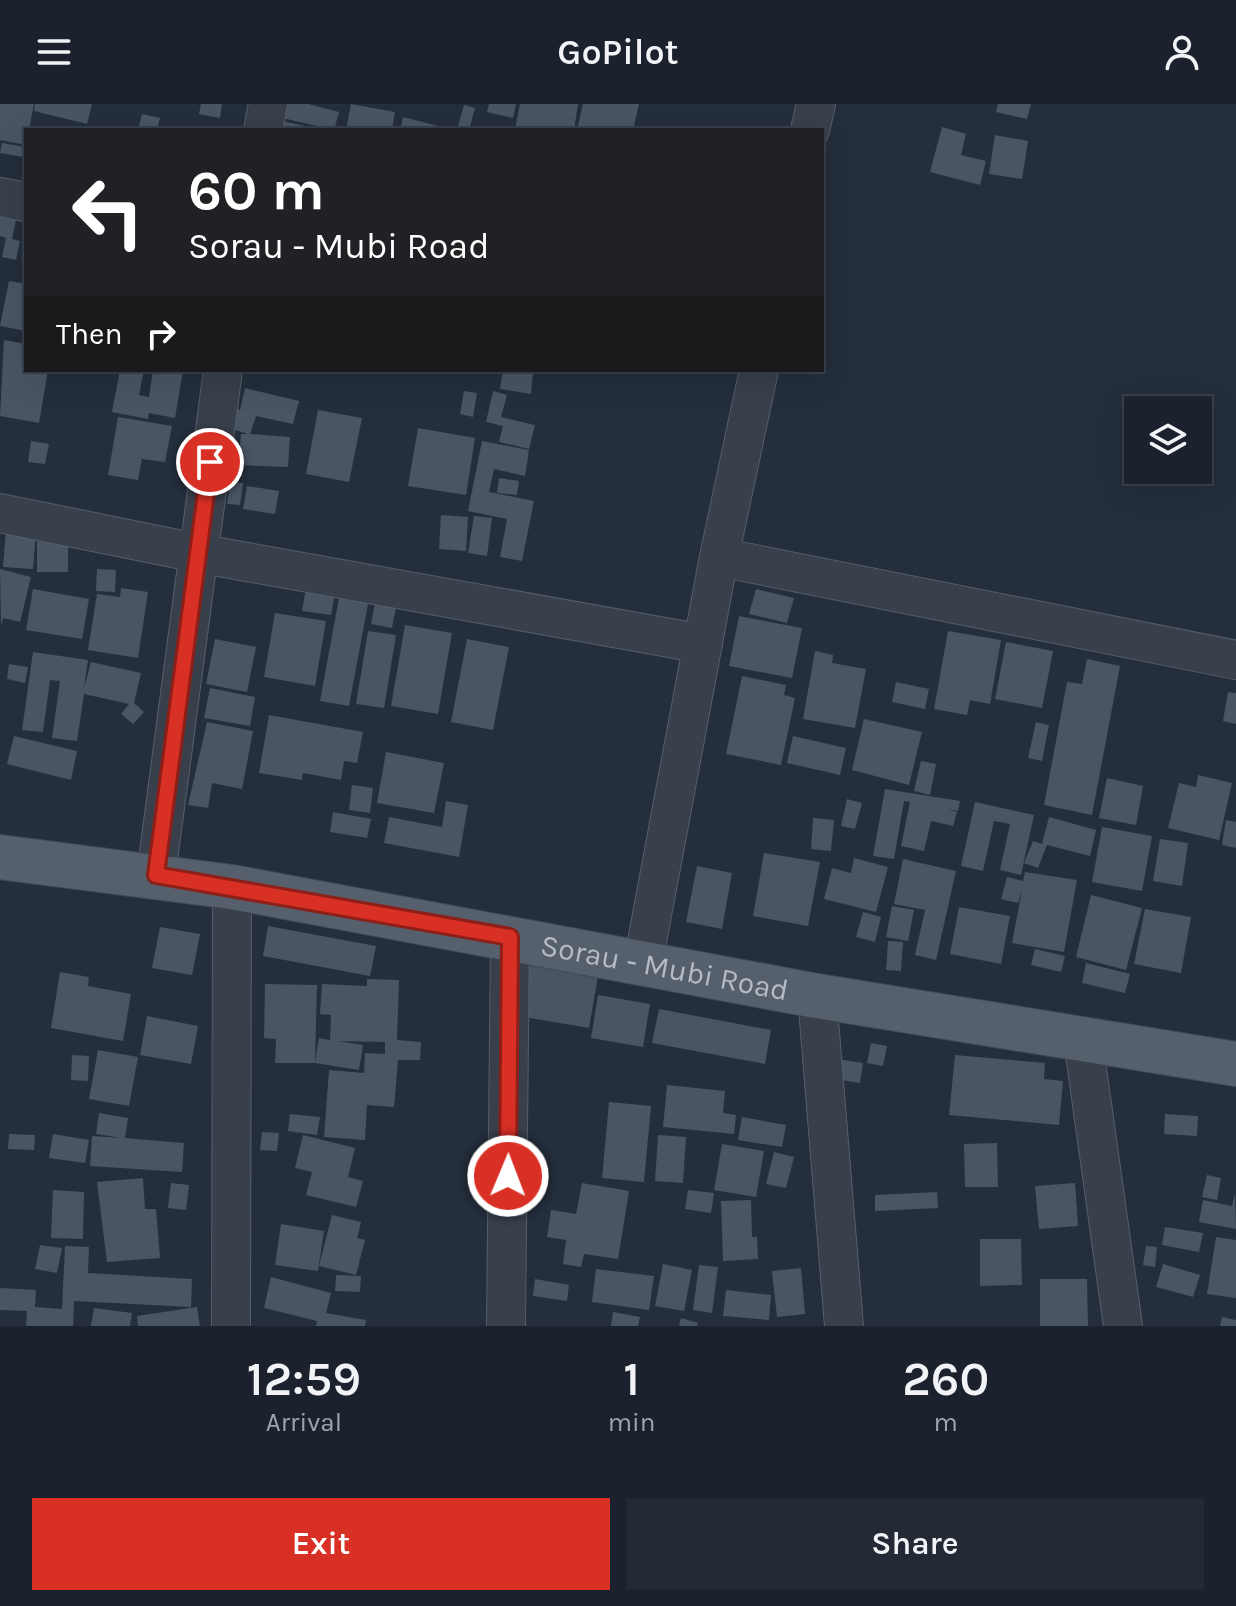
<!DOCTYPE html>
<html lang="en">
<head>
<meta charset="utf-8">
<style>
  :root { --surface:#1b222d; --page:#242a35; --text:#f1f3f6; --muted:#a0a4aa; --line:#393f49; --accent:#d93025 }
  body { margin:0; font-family:Karla,sans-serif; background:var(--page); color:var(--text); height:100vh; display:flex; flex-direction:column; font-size:30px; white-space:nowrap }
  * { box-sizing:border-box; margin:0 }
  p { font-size:26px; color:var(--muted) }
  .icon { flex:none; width:44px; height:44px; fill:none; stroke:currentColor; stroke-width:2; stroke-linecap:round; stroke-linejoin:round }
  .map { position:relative; height:1222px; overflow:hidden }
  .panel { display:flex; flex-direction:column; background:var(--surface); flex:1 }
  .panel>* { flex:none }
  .banner { position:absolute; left:24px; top:24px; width:800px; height:244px; border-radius:0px; box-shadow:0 8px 32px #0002,0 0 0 2px var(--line); background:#202124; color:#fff; overflow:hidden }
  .controls { position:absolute; left:1124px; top:292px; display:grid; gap:16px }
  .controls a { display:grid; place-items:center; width:88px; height:88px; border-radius:0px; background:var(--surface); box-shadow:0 8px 32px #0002,0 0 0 2px var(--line); font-size:40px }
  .pin { position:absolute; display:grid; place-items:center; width:68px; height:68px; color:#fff; margin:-34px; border:4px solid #fff; border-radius:50%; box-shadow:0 2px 8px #0007 }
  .me { position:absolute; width:88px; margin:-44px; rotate:1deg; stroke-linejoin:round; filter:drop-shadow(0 0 6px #0008) }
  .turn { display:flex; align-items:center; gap:28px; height:168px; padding:0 32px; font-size:36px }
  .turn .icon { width:104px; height:104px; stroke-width:2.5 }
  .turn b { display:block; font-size:56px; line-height:68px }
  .then { display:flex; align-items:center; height:76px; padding:0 32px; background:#0003; gap:16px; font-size:30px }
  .eta { display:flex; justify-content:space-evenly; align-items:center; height:136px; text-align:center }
  .eta b { font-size:48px; font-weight:600; line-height:56px }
  .cta { display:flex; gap:16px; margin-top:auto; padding:16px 32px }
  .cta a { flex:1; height:92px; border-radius:0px; background:var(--accent); color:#fff; font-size:32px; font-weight:600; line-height:92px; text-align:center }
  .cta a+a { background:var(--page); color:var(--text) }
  header { display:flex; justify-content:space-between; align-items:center; height:104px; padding:0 32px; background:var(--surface); font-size:36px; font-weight:600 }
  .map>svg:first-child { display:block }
  .building { fill:#4a5564 }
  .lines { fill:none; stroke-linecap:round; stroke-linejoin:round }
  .minor-casing { stroke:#565e6a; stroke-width:40 }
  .major-casing { stroke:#414955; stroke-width:46 }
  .minor { stroke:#38404c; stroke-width:38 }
  .major { stroke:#565f6c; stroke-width:44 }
  .route-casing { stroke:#8d1f18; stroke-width:20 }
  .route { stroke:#d93025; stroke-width:14 }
  .labels { text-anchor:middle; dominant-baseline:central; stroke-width:7; stroke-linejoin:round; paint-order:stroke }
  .street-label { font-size:30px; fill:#b4bbc7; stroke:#1d2531 }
</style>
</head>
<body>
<header><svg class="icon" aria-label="menu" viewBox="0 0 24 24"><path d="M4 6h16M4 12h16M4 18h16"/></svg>GoPilot<svg class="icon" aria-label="person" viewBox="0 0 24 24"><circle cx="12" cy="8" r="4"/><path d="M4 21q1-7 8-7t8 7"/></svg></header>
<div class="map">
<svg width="1236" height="1222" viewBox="0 0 1236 1222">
  <rect width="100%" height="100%" fill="#242e3c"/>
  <g class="building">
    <polygon points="0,0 34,0 26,41 0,36"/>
    <polygon points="35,0 92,0 87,20 34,7"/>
    <polygon points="201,0 222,0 220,14 199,10"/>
    <polygon points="277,0 308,0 339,8 334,26 274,12"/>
    <polygon points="351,0 395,8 392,26 346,26"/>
    <polygon points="489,0 516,0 513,14 487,8"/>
    <polygon points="520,0 578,0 574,26 515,25"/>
    <polygon points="583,0 639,0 633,26 577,26"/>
    <polygon points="998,0 1031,0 1027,15 996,8"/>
    <polygon points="464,1 475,4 469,26 458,22"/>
    <polygon points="142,10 160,14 157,26 138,26"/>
    <polygon points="403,13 450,25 450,26 400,26"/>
    <polygon points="277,16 305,22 305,26 275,26"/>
    <polygon points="942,23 966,30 961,51 986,57 980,81 930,68"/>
    <polygon points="995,31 1028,37 1022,75 989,70"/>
    <polygon points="2,39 25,43 23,53 0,49"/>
    <polygon points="0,112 16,116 12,135 20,137 16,156 2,153 6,134 0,132"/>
    <polygon points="9,177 26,180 26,227 0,222"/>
    <polygon points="4,236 26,240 26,266 48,266 39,319 0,312"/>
    <polygon points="120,266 144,266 139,291 149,293 153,266 183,266 175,314 149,309 148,315 112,308"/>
    <polygon points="503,266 533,269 531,290 500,285"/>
    <polygon points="245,284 299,297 293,320 256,312 250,330 290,333 288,363 238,361 241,330 248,330 226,323 233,303 240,306"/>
    <polygon points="464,287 477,289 473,313 460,310"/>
    <polygon points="493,287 507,291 501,313 535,321 529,345 499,338 503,322 486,318"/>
    <polygon points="318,306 362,314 349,378 306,370"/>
    <polygon points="118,313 172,322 165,358 142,355 138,376 108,371"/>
    <polygon points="418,324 475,334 466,391 408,382"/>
    <polygon points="31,337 49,340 45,360 28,358"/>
    <polygon points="482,337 529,346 525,372 494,365 489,388 534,397 522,457 500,453 507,415 468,407"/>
    <polygon points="499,374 519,377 517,391 497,389"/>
    <polygon points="230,378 243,379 240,401 227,400"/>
    <polygon points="247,382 279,387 275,410 243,405"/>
    <polygon points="441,411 468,413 466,447 439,445"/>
    <polygon points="474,412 492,414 487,452 468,449"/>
    <polygon points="7,413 37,415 33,465 3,463"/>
    <polygon points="37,419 68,420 68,468 37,468"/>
    <polygon points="0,465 31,473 20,518 3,514 1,522"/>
    <polygon points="97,465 116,466 115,488 96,487"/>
    <polygon points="307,479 336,484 331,511 302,507"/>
    <polygon points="341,483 370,489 349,602 320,597"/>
    <polygon points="121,484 148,488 138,554 88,546 97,490 120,493"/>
    <polygon points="33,485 89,495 82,535 26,526"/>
    <polygon points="756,485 794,494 787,519 749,510"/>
    <polygon points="375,499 396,503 392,524 371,520"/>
    <polygon points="275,509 326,517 315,582 264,573"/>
    <polygon points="739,512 802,524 792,574 729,562"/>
    <polygon points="405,521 452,529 438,610 391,602"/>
    <polygon points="368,527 396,531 384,604 356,600"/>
    <polygon points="948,527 1001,536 990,600 970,596 967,611 934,605"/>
    <polygon points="215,535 256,543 247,588 206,580"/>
    <polygon points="467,535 509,543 493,626 451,618"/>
    <polygon points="1006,538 1053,547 1042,604 995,595"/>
    <polygon points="815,547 833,551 832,559 866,565 855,624 803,615"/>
    <polygon points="33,548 88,556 84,584 91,558 141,569 134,599 144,608 133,620 121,610 129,600 84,590 77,637 52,634 60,577 50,576 43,628 22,626"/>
    <polygon points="1087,555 1120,562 1092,711 1044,701 1067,578 1082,580"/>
    <polygon points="9,560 28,563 25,579 7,575"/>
    <polygon points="742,572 786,581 784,591 795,594 781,661 726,650"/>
    <polygon points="896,578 929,585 925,605 892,598"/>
    <polygon points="210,584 255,593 250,622 204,614"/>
    <polygon points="1228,588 1236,589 1236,620 1223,617"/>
    <polygon points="269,611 363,628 357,659 344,657 341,676 303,669 302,676 259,669"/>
    <polygon points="864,615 922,628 909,681 852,666"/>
    <polygon points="207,618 253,627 242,685 212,679 208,704 188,701"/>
    <polygon points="1036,618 1049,621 1042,657 1028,654"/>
    <polygon points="14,632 77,647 71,676 7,660"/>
    <polygon points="793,632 846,644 840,671 787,659"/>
    <polygon points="386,648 444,659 434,709 377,699"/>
    <polygon points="921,657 936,660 930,691 914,687"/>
    <polygon points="1198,671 1232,679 1219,736 1168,724 1179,679 1196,683"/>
    <polygon points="1107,674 1143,682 1136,721 1099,714"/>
    <polygon points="352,681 373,684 370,709 349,706"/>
    <polygon points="885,685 960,697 958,707 948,705 957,708 953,722 931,717 924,747 901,742 910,698 904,697 894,755 873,752"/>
    <polygon points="847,695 862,699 855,725 841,722"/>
    <polygon points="446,697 468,701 459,753 384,739 389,713 442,723"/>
    <polygon points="975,698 1034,711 1021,771 1000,766 1010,720 994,717 983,767 961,762"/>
    <polygon points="333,708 371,715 367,734 330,728"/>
    <polygon points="1049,713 1096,726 1090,752 1047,741 1038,764 1024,759 1033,737 1042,740"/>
    <polygon points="813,714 834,716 831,747 811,745"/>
    <polygon points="1226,716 1236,718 1236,744 1222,741"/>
    <polygon points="1102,723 1152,732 1142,787 1092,778"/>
    <polygon points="1160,735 1188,739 1182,782 1153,777"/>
    <polygon points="764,749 820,758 808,822 753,812"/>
    <polygon points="854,754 888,763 876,808 824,795 832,764 851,769"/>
    <polygon points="903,755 956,767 936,856 915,851 925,806 894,800"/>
    <polygon points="697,762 732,769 722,825 686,818"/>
    <polygon points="1025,768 1077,776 1064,848 1012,839 1022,786 1018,799 1001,795 1007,773 1023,777"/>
    <polygon points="1091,791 1142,804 1126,866 1076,853"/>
    <polygon points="892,802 914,806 908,837 886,833"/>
    <polygon points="959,803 1010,812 1001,860 950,850"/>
    <polygon points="1145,805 1191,813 1181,869 1134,860"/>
    <polygon points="863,808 881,813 875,838 856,833"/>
    <polygon points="268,822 376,842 370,872 263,852"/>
    <polygon points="160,823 200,830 192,871 152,864"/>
    <polygon points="888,837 903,838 901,867 886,866"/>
    <polygon points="1035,845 1065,852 1061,868 1031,861"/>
    <polygon points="1086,859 1130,870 1125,889 1082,879"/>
    <polygon points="527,860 598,872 589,924 518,912"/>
    <polygon points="60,868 89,873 88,882 131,890 123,937 51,924"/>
    <polygon points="367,875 399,876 397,936 421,938 420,956 398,956 394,1003 367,1001 365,1036 324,1033 329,966 364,969 365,949 385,950 385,938 338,937 363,941 359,966 315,959 275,959 276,935 264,934 265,880 317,881 315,958 319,934 330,936 331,911 320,910 322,880 367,882"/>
    <polygon points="598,891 650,900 643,943 591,934"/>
    <polygon points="659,905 771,926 765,960 652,939"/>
    <polygon points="147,912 198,922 191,960 140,951"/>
    <polygon points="871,939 887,942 883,962 867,959"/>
    <polygon points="98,946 138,953 129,1002 89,995"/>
    <polygon points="72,951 89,952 88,977 71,976"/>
    <polygon points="955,951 1045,959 1044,975 1063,977 1059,1021 949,1011"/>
    <polygon points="837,955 863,959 860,979 834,975"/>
    <polygon points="667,981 725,987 723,1009 736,1011 734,1030 663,1023"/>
    <polygon points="609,998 651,1002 644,1078 602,1074"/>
    <polygon points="99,1009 128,1014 125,1034 184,1039 182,1068 90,1062 92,1032 122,1034 96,1030"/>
    <polygon points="290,1010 320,1013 317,1031 288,1027"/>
    <polygon points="1165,1010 1198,1012 1197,1032 1164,1030"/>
    <polygon points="742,1013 786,1021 782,1043 738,1036"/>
    <polygon points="262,1028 279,1029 277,1047 260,1046"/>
    <polygon points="9,1030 35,1031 34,1046 8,1045"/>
    <polygon points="53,1030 89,1036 85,1059 49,1054"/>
    <polygon points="303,1031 355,1044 348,1073 363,1077 356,1103 306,1091 312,1068 295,1064"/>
    <polygon points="658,1031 686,1033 683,1079 655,1077"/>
    <polygon points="997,1039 998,1083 965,1083 964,1040"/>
    <polygon points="722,1040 764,1047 756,1093 714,1086"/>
    <polygon points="774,1048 794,1053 786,1084 766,1080"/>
    <polygon points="1207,1071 1221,1074 1217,1096 1202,1093"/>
    <polygon points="143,1074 145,1105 156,1105 160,1154 107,1158 97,1078"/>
    <polygon points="171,1079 189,1081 186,1106 168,1104"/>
    <polygon points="582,1079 629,1087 618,1155 584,1150 581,1163 563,1160 566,1136 547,1133 551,1106 576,1110"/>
    <polygon points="1075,1079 1078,1122 1039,1125 1035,1082"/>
    <polygon points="53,1086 84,1088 83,1135 51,1134"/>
    <polygon points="688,1086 714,1089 711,1109 685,1105"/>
    <polygon points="937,1088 938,1104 875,1107 875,1091"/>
    <polygon points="1235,1089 1236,1125 1199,1118 1203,1096 1232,1102"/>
    <polygon points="751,1096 752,1133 757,1133 758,1155 723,1157 721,1097"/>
    <polygon points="332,1111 361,1118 357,1134 365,1136 356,1171 319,1162"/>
    <polygon points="281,1120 324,1127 318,1167 275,1161"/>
    <polygon points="1165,1123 1203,1129 1199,1148 1162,1141"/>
    <polygon points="1216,1133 1236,1136 1236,1194 1207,1190"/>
    <polygon points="980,1135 1021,1135 1022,1181 980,1182"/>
    <polygon points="40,1141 62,1144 57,1169 35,1165"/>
    <polygon points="65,1142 89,1143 88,1169 192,1175 191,1203 74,1197 73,1222 26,1222 27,1207 0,1206 0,1184 36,1186 35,1203 62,1205"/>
    <polygon points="1146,1142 1157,1143 1155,1163 1143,1161"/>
    <polygon points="663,1160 692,1166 684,1207 655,1202"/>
    <polygon points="1163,1160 1200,1171 1193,1193 1156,1183"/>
    <polygon points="699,1161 718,1163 712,1209 693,1206"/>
    <polygon points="801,1164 805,1210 777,1213 772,1167"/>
    <polygon points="596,1165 654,1172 649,1206 592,1198"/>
    <polygon points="336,1171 361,1172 360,1188 335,1187"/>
    <polygon points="271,1173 331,1189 326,1209 366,1216 365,1222 316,1222 317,1217 264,1204"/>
    <polygon points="535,1175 569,1181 567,1197 533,1192"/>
    <polygon points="1040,1175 1087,1175 1088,1222 1040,1222"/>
    <polygon points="726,1186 771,1191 769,1216 723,1212"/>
    <polygon points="197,1203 200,1222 138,1222 137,1212"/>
    <polygon points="94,1204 132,1209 130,1222 91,1222"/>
    <polygon points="613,1208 640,1213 638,1222 611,1222"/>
    <polygon points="1222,1213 1236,1216 1236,1222 1220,1222"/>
    <polygon points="681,1214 698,1219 697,1222 679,1222"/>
  </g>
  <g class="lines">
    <g class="minor-casing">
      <g id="minor">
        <polyline points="263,26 268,0"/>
        <polyline points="810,26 816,0"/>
        <polyline points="0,93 26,98"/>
        <polyline points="0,409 197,449 703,540"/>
        <polyline points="719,453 1236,556"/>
        <polyline points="156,771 223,266"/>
        <polyline points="643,859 719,453 759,266"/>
        <polyline points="817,892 844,1222"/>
        <polyline points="1083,936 1123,1222"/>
        <polyline points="231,1222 232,783"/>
        <polyline points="506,1222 510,833"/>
      </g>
    </g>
    <g class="major-casing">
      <g id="major">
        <path id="s1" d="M0,753L232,783L817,892L1236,960"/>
      </g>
    </g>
    <use href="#minor" class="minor"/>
    <use href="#major" class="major"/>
  </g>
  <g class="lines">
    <g class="route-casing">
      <polyline id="route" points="210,358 156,771 510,833 508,1072"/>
    </g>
    <use href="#route" class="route"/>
  </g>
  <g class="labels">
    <g class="street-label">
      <text stroke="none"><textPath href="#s1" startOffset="674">Sorau - Mubi Road</textPath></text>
    </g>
  </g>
</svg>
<div class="controls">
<a><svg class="icon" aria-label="layers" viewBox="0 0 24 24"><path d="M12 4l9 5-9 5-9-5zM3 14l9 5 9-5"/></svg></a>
</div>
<div class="pin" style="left:210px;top:358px;background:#d93025"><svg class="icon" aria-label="arrive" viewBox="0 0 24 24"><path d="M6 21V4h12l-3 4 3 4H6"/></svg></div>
<svg class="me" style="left:508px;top:1072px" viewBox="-20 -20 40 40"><circle r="17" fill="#d93025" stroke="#fff" stroke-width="3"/><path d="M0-11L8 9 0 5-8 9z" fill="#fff"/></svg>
<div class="banner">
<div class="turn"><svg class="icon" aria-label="left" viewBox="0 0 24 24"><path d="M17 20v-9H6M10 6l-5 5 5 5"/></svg><div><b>60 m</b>Sorau - Mubi Road</div></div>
<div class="then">Then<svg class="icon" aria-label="right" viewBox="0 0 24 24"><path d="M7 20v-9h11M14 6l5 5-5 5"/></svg></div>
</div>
</div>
<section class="panel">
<div class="eta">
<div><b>12:59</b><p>Arrival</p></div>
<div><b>1</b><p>min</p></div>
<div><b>260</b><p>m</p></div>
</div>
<div class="cta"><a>Exit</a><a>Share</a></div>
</section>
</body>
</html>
